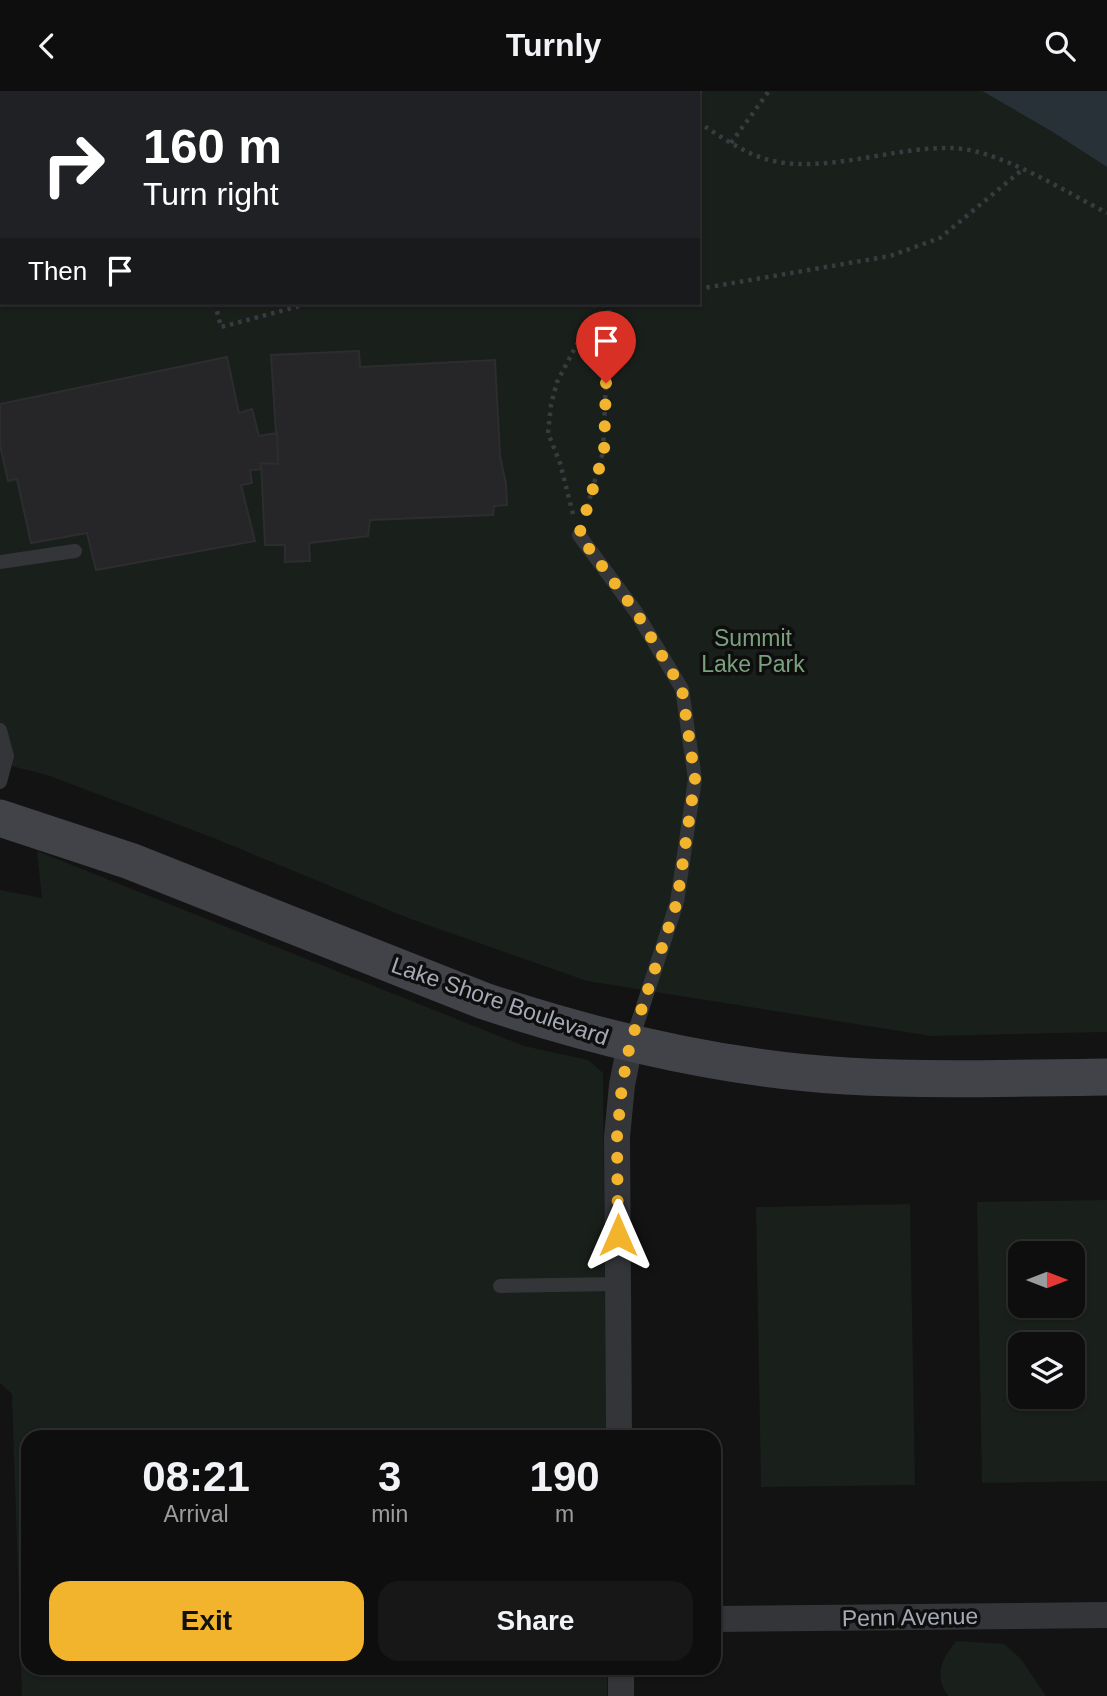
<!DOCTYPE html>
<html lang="en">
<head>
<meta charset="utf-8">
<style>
  :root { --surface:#0e0e0f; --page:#171718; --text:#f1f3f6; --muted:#9b9c9e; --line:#2e2e2f; --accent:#f2b32d }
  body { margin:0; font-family:Arial,sans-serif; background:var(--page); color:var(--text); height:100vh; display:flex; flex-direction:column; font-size:26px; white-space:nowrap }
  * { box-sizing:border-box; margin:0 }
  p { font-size:23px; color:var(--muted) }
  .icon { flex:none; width:38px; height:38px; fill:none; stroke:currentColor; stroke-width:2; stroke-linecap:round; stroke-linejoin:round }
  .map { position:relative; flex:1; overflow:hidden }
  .details { position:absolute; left:21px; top:1339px; width:700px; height:245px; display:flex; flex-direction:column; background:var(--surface); border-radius:21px; box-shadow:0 2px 5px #0004,0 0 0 2px var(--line) }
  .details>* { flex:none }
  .banner { position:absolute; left:0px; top:0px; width:700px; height:214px; box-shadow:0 2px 5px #0004,0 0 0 2px var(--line); background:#202124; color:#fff; overflow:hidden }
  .needle { width:46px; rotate:90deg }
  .fabs { position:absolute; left:1008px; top:1150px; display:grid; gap:14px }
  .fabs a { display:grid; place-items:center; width:77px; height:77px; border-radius:14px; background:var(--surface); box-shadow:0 2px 5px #0004,0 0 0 2px var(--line); font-size:35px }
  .pin { position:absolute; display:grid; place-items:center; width:60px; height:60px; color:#fff; margin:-72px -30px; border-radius:50% 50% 50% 0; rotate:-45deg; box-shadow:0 0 7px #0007 }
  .pin .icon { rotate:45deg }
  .me { position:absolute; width:77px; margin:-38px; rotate:0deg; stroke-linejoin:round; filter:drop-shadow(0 0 5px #0008) }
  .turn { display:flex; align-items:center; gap:24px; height:147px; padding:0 28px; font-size:32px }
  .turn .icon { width:91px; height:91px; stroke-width:2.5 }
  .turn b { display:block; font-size:49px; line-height:60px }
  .then { display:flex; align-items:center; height:66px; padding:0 28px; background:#0003; gap:14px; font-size:26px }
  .eta { display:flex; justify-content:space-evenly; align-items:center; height:119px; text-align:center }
  .eta b { font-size:42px; font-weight:700; line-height:49px }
  .cta { display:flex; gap:14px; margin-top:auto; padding:14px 28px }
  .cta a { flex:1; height:80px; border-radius:21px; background:var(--accent); color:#111; font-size:28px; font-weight:700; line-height:80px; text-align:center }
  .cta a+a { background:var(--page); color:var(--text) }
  header { display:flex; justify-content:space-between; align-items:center; height:91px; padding:0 28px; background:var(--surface); font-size:32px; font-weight:700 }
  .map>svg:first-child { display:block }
  .green { fill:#191f1a; fill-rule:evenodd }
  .water { fill:#293138 }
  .building { fill:#262628; stroke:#2d2d30; stroke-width:2 }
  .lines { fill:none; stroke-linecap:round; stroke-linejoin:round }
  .path { stroke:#3a3b40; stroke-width:4.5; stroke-dasharray:3.5 5; stroke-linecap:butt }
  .lane { stroke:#343539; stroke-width:14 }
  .street { stroke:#343539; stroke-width:26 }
  .secondary { stroke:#424349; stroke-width:37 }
  .route { stroke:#f2b32d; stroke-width:12; stroke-dasharray:0 21.6 }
  .labels { text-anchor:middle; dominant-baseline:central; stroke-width:7; stroke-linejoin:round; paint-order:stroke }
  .park-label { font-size:23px; fill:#7ba07e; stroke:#0e0e0f }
  .street-label { font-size:23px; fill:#a4a9b5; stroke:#0e0e0f }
</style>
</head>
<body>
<header><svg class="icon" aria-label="back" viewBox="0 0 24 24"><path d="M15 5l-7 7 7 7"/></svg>Turnly<svg class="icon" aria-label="search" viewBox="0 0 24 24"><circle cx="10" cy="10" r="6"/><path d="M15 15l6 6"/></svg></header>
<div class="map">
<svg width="1107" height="1605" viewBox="0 0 1107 1605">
  <rect width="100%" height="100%" fill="#131314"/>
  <g class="green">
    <polygon points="168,0 982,0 1051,40 1107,76 1107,941 931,945 587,890 408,827 216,748 50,685 0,672 0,41 2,41 2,212 698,212 698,2 165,2"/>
    <polygon points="37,760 524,955 588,969 603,982 606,1346 28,1346 28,1577 607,1577 607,1605 22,1605 12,1303 0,1292 0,799 42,807"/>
    <path d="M1107,1109V1390L982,1392L977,1111ZM1020,1162H1073V1214H1020ZM1020,1253H1073V1306H1020Z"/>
    <polygon points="910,1113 915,1394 761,1396 756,1116"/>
    <path d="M956,1550L1004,1553L1021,1568L1046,1605H948C933,1582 942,1569 956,1550Z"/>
  </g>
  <g class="water">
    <polygon points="0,0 168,0 2,2 0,41"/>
    <polygon points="982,0 1107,0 1107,76 1051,40"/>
  </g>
  <g class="building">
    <polygon points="357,0 389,0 390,2 356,2"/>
    <polygon points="359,260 360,276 495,269 500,365 506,393 507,414 494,415 493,424 370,429 368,445 309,452 310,470 285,471 285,454 265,454 261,372 278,373 271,264"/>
    <polygon points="227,266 239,322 252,318 259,345 277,342 278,373 261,372 261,378 250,379 252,392 241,394 255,450 96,479 87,442 31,452 17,388 8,390 0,354 0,313"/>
  </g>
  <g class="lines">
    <g class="path">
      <polyline points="663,0 665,2"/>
      <polyline points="263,2 268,0"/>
      <path d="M698,31C720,45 743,62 769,69C826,83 892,56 950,57C997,57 1064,100 1107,122"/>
      <polyline points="731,52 769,0"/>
      <polyline points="0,73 2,73"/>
      <polyline points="698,198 890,165 940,147 1022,79"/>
      <polyline points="215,212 221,236 311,212 609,214 622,212"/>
      <polyline points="573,423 560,372 548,342 551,314 557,291 577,253 609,222"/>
      <polyline points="585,424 603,361 609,214"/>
    </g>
    <g class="lane">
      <polyline points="579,444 636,521 682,598 695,688 677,811 631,952"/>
      <polyline points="0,471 75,460"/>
      <polyline points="0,639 7,665 0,691"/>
      <polyline points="500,1195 618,1193"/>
    </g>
    <g class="street">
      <polyline points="619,1346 617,1046 622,994 630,953"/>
      <polyline points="714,1528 1107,1524"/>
      <polyline points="621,1577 621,1605"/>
    </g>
    <path class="secondary" d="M0,727L130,770L484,910C602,949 723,978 847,985C933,990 1021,987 1107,986"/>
  </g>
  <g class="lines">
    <polyline class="route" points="606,292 604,361 579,444 636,521 682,598 695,688 677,811 630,953 622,994 617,1046 618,1144"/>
  </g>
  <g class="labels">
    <g class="park-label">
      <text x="753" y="547">Summit<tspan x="753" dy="26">Lake Park</tspan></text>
    </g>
    <g class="street-label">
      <text transform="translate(500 910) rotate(19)">Lake Shore Boulevard</text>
      <text transform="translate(910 1526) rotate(-1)">Penn Avenue</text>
    </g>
  </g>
</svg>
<div class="fabs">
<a><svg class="needle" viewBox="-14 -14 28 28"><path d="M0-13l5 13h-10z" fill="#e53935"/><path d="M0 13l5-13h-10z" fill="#9b9c9e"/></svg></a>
<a><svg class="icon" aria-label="layers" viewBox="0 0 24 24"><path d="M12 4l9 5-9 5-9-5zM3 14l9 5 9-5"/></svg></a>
</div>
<div class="pin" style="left:606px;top:292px;background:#d93025"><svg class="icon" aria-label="arrive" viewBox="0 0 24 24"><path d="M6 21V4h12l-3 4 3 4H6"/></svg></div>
<svg class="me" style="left:618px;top:1144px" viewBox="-20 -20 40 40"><path d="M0-17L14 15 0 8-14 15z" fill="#f2b32d" stroke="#fff" stroke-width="4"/></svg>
<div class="banner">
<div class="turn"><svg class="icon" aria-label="right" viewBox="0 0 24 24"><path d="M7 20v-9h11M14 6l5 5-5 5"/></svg><div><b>160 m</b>Turn right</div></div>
<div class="then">Then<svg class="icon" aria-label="arrive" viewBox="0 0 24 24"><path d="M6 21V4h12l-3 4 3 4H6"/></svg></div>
</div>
<section class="details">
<div class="eta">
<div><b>08:21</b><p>Arrival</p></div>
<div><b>3</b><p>min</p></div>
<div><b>190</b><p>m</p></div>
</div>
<div class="cta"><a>Exit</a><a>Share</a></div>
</section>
</div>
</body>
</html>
